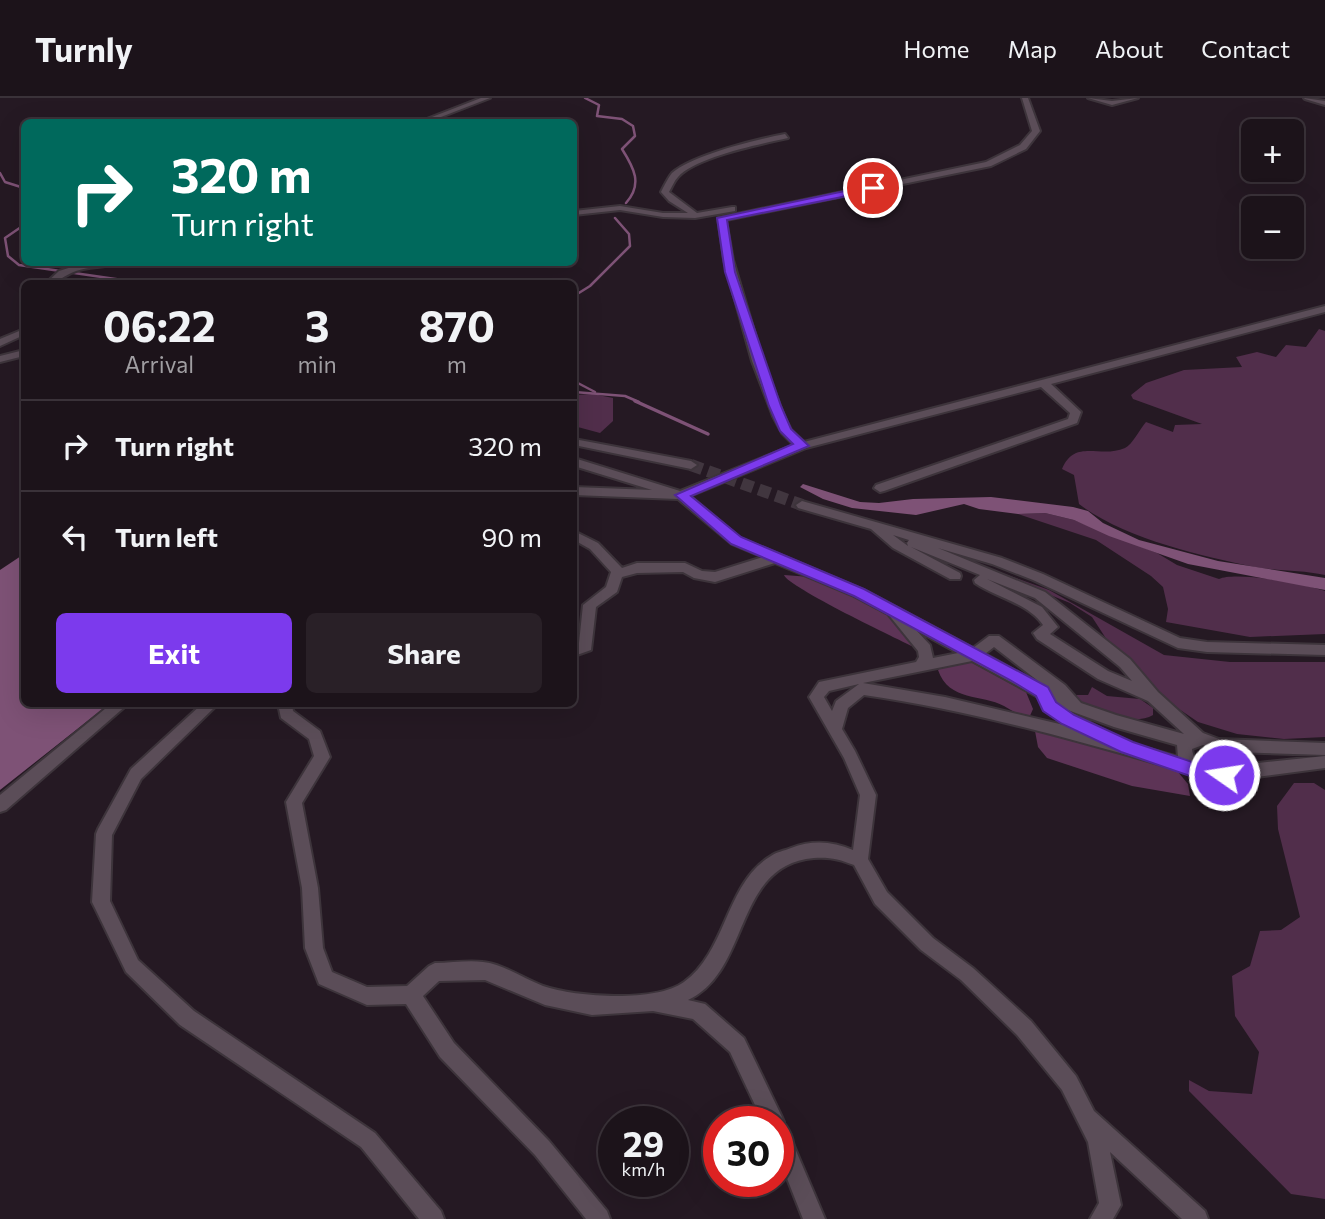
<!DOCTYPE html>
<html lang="en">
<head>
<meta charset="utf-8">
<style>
  :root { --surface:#1c131a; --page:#292027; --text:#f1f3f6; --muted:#a09ea2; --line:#3a3239; --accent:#7c3aed }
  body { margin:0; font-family:Commissioner,sans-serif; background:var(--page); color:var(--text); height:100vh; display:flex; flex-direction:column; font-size:26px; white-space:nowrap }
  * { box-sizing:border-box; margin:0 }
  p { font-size:23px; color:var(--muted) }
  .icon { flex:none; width:38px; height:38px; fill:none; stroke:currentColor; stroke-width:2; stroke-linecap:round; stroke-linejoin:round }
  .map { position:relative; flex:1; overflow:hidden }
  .details { position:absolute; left:21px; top:182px; width:556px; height:427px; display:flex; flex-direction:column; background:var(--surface); border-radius:10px; box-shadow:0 7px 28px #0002,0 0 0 2px var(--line) }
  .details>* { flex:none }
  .hud { position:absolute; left:21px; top:21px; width:556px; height:147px; border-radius:10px; box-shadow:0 7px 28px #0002,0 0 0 2px var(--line); background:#00695c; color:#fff; overflow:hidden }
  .buttons { position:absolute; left:1241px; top:21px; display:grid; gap:14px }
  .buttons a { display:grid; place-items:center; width:63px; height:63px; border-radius:10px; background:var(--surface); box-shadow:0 7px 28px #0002,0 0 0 2px var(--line); font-size:35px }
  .speed { position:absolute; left:598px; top:1008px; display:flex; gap:14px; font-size:35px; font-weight:700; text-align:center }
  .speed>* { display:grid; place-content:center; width:91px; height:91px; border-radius:50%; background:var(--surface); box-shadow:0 7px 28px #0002,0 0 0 2px var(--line); line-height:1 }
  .speed small { font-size:18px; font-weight:400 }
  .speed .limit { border:10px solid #d22; background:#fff; color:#111 }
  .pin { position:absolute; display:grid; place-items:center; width:60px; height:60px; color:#fff; margin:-30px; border:4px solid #fff; border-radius:50%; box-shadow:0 2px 7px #0007 }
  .me { position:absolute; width:77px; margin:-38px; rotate:283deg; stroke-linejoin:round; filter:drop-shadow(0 0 5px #0008) }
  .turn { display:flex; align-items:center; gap:24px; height:147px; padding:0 35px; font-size:32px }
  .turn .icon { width:91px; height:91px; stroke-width:2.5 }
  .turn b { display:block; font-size:49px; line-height:60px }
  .eta { display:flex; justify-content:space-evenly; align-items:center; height:119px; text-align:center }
  .eta b { font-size:42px; font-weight:700; line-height:49px }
  .action { display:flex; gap:14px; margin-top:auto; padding:14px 35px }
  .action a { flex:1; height:80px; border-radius:10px; background:var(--accent); color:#fff; font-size:28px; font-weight:700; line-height:80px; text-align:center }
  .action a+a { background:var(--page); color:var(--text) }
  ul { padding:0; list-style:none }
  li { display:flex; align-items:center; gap:21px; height:91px; padding:0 35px; border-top:2px solid var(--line) }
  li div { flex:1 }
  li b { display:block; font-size:26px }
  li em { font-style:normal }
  header { display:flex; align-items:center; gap:42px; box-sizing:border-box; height:98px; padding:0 35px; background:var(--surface); border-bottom:2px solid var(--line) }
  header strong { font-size:33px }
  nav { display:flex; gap:38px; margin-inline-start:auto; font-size:24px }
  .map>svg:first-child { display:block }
  .green { fill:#512e4b }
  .forest { fill:#5d3456 }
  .water { fill:#7e5276 }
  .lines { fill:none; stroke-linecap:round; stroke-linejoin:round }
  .stream-far1 { stroke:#7e5276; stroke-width:2.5 }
  .stream { stroke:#7e5276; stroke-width:3.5 }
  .minor-tunnel { stroke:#41363f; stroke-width:12; stroke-dasharray:12 6; stroke-linecap:butt }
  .minor-casing { stroke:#3d343b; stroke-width:4 }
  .minor { fill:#5b4d58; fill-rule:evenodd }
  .route { fill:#7c3aed; stroke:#51269a; stroke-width:2 }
</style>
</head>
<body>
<header>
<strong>Turnly</strong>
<nav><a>Home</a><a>Map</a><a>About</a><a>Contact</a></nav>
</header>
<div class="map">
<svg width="1325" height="1121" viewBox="0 0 1325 1121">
  <rect width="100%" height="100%" fill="#251923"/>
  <g class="green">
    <path d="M1319,231L1325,233V477C1302,472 1278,473 1255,469C1201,458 1123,440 1079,406L1074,377L1062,371C1075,340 1100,361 1125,350C1132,347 1140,331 1146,324L1173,334L1175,327L1202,326L1133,301L1131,297L1146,285L1184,272L1242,269L1236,259L1257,254L1276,259L1286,247L1306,249Z"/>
    <polygon points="593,296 613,300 613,323 600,335 574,328 574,297"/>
    <path d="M1045,415L1074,422L1157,455L1177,467L1219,481C1236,473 1306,486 1325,493V536L1250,539L1166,524L1168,511L1163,489L1151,478L1096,442L1018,416Z"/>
    <polygon points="942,453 1049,492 1164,557 1230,564 1325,564 1325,639 1284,641 1237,636 1198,624 1173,607 1107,542 1092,519 1070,505"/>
    <path d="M1092,589L1107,598L1140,601L1153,610V617C1133,629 1092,613 1075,600L1077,597H1088Z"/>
    <polygon points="1294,685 1314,685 1325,692 1325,1101 1291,1096 1189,993 1189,982 1209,993 1252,996 1259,954 1235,918 1232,878 1250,868 1260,833 1281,832 1300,819 1278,731 1277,708"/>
  </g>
  <g class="forest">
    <path d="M784,477L811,479L885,511L918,551C899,542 788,489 784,477Z"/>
    <path d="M969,563L1026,594L1033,611L1029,620C1018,617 1013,613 1004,608C982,596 949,604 938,572L945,566Z"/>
    <polygon points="1035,633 1116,651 1178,674 1188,686 1190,698 1132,688 1047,660 1038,649"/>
  </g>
  <g class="water">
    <polygon points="803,386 860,404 879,405 913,401 991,399 1073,409 1088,413 1103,425 1139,442 1218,463 1325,480 1325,492 1188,466 1109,438 1074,422 1045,415 1018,416 979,411 964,406 916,417 852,410 823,401 800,389"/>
    <polygon points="24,456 24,606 109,606 0,692 0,472"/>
  </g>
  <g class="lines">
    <g class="stream-far1">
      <path d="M585,0L599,7L597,18L622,21L633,28L635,38L622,51C634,70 643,86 626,105"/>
      <polyline points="0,75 5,84 24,90"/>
      <polyline points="24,127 5,140 8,158 19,167 150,186"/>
      <polyline points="574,198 590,188 630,148 629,136 615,120"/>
      <polyline points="574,217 577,225 574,227"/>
      <polyline points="574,283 595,294"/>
      <polyline points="574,294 625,298 639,304"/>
    </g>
    <polyline class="stream" points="635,303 708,336"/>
    <polyline class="minor-tunnel" points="691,367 802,407"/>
    <g class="minor-casing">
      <g id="minor">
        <polygon points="481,0 490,0 428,24 419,24"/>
        <path d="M1022,0H1028L1040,33L1026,51L991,68L726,122L733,162L763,263L784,318L791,332L804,344L1325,208V214L1051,286L1081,314L1077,325L884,393L880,394L874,390L876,387L1068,321L1070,315L1041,289L806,350L690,398L740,440L864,492L973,550L989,538H999L1065,587L1081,605L1116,617L1184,636L1148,603L1098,581L1037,541L1033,535L1043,527C1028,505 997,500 975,485L974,482L980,477L911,449L960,475L961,478L960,481H950L893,450L871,431L798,410L796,407L802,403L1002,460L1043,476L1180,540L1207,544L1325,547V557L1207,554L1178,550L1033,482L992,466L938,450L1045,494L1130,561L1158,594L1203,635L1219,641L1325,645V657L1233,654L1240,664L1239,667L1325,658V670L1210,685L1190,675C1082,644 975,613 864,597L848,610L842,631L855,653L876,697L868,761L887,794L933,840L973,870L1031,923L1076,978L1094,1013L1205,1113L1208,1121H1182L1110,1054L1121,1107L1113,1121H1090L1099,1105L1088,1044L1062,992L1017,937L961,882L921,852L875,806L854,767C837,760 824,758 806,761C734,774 749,874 688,902L705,906L744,940L781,1017L784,1024L783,1027L786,1029L825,1121H803L779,1060V1024H763L730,954L693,921L653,913L592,917L545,907L485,882L439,883L423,898L454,945L549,1043L607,1113L610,1121H586L535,1057L440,959L406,906L367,907L319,886L305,850L302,790L286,704L314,658L309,641L281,620L278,606H292L293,613L320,633L330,659L302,705L318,790L323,850L332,874L367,889L407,888L429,868L435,865C451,865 468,862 483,864C503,866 524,881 543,888C575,899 655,905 684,884C727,853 726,784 771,758C776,754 784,753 791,750C812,742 832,743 853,752L860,697L844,660L809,599L819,584L916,564L919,559L918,553L888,516L854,498L775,465L715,484L694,480L683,474L637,475L622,479L617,494L596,509L591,552L574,558V547L579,545L583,507L606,489L611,474L590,451L574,442V433L598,445L622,470L637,465H685L702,473L715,474L763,459L732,446L678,401L574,397V389L652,392L574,368V360L680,393L794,347L782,335L773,318L752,263L724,162L718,120L986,64L1020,47L1032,33ZM893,437L909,442L907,445L908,448ZM987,481L1035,500L1120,569L1132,583L1108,573L1050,536L1058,529L1042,509ZM916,532L958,555L933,560L930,547ZM994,549L1050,592L985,556ZM972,563L1038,599L1049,614L1068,628L945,599L863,585ZM859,586L836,603L832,613L824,599L829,593ZM1065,611L1114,629L1177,647L1178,659L1111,640L1109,635ZM1203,647L1213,651L1224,665L1223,669L1210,671C1201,667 1193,662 1192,651Z"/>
        <polygon points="1088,0 1112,3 1138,0 1112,7"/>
        <polygon points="1304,0 1325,3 1325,7 1305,1"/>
        <path d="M785,36L788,40C761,46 696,59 678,79C674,83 672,89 669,94L697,115L732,109H735V113L695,120L663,119L620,112L574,117V113L620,108L663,115H688L669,103L661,94C664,88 668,80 672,75C692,57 758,41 785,36Z"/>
        <path d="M88,164H121C108,170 90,168 76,173C64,177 57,186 45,186L59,173Z"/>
        <polygon points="24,231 24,237 0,248 0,241"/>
        <polygon points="24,252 24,258 0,264 0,258"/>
        <polygon points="574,341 691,363 697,367 691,371 574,347"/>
        <polygon points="111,606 128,606 6,712 0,714 0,697"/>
        <polygon points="202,606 218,606 141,681 112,737 110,803 138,862 194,913 375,1035 441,1113 444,1121 419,1121 361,1049 180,927 126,874 95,810 92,804 96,736 98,731 131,671"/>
      </g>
    </g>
    <use href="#minor" class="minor"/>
  </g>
  <polygon class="route" points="873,87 877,92 727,122 735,174 781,308 791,331 809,348 691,398 741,439 864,491 1048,589 1056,604 1074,617 1133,644 1210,670 1231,672 1233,677 1231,683 1210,685 1121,654 1062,626 1043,613 1036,598 1010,582 854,498 731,446 675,397 793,346 780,333 769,308 725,174 717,120"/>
</svg>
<div class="buttons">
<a>+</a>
<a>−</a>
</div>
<div class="speed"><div>29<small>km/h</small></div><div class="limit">30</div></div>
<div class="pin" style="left:873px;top:90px;background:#d93025"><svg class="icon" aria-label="arrive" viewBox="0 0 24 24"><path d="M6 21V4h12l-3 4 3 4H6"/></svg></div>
<svg class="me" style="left:1224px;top:677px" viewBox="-20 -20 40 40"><circle r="17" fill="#7c3aed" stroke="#fff" stroke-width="3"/><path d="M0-11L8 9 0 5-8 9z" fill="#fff"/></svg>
<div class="hud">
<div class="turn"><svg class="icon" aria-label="right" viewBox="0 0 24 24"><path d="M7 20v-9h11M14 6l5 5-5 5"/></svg><div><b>320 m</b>Turn right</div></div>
</div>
<section class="details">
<div class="eta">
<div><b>06:22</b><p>Arrival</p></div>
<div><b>3</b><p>min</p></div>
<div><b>870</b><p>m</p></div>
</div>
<ul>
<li><svg class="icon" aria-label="right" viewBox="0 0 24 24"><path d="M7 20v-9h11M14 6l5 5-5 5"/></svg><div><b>Turn right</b></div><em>320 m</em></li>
<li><svg class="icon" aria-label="left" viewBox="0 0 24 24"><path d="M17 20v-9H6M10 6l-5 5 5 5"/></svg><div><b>Turn left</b></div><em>90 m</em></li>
</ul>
<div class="action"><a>Exit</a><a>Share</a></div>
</section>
</div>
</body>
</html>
